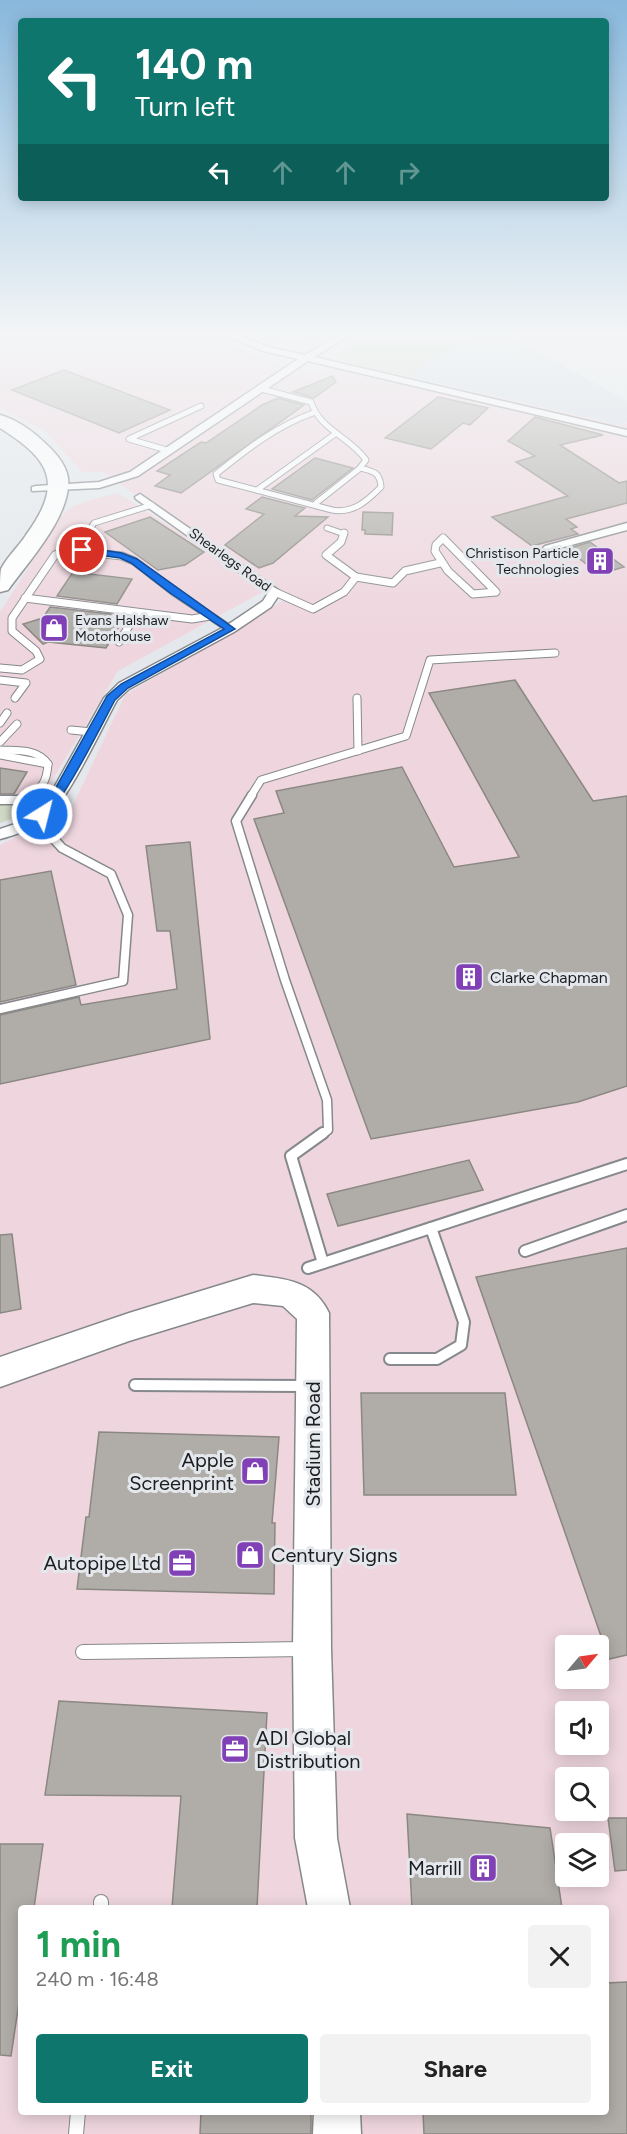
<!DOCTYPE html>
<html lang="en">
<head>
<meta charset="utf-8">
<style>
  :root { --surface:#fff; --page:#f2f2f2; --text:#222; --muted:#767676; --accent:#0f766e }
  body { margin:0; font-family:Figtree,sans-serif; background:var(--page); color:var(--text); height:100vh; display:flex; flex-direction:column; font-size:22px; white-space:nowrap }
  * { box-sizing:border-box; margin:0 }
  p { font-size:20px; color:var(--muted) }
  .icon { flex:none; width:33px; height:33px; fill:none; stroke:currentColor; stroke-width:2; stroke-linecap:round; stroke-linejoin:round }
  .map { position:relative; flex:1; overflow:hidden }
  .side { position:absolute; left:18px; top:1905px; width:591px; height:210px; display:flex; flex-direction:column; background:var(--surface); border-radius:6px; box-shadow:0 3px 15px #0003 }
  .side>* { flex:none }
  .hud { position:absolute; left:18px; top:18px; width:591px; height:183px; border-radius:6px; box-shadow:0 3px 15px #0003; background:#0f766e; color:#fff; overflow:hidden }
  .needle { width:39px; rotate:61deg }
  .buttons { position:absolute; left:555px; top:1635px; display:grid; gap:12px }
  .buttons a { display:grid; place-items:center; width:54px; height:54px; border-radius:6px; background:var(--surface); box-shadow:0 3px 15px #0003; font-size:30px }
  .pin { position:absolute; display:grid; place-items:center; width:51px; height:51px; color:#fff; margin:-26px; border:3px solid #fff; border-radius:50%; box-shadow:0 2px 6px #0007 }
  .me { position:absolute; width:66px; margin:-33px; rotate:36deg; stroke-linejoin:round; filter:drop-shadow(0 0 4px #0008) }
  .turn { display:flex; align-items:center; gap:21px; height:126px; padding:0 18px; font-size:27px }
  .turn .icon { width:78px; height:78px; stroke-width:2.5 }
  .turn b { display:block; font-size:42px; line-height:51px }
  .lanes { display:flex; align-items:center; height:57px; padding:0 18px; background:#0003; justify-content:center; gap:30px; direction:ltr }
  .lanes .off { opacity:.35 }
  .round { display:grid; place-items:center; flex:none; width:63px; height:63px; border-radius:6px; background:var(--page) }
  .overview { display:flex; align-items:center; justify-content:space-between; height:102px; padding:0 18px }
  h1 { font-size:36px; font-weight:700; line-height:45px; color:#1e9e55 }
  .cta { display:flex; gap:12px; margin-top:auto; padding:12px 18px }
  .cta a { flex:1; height:69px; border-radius:6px; background:var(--accent); color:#fff; font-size:24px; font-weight:700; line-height:69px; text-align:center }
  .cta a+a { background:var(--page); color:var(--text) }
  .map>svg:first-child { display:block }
  .commercial { fill:#efd6de; fill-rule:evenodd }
  .built { fill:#d2dce6 }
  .green { fill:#cfd9c5 }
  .building { fill:#b0ada8; stroke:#8b8883; stroke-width:1.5 }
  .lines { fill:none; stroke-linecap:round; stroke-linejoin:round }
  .lane-far4-casing { stroke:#85888c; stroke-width:7 }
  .lane-far3-casing { stroke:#85888c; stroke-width:9 }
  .lane-far2-casing { stroke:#85888c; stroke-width:11 }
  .lane-far1-casing { stroke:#85888c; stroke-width:14 }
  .lane-casing { stroke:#85888c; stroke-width:16 }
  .street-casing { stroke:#85888c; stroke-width:3 }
  .secondary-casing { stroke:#85888c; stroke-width:3 }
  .highway-casing { stroke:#85888c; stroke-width:3 }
  .lane-far4 { stroke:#fff; stroke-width:5 }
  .lane-far3 { stroke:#fff; stroke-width:7 }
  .lane-far2 { stroke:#fff; stroke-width:8 }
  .lane-far1 { stroke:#fff; stroke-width:10 }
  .lane { stroke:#fff; stroke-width:14 }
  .street { fill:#fff; fill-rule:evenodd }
  .secondary { fill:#fff; fill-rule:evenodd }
  .highway { fill:#fff; fill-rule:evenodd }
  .route { fill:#1a73e8; stroke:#114b97; stroke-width:1.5 }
  .labels { text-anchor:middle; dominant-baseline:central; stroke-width:6; stroke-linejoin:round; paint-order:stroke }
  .far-poi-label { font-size:14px; fill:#1c1d1f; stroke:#e4e8ec; text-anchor:end }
  .far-street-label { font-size:14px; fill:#1c1d1f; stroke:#e4e8ec }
  .poi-label { font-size:16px; fill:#1c1d1f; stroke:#e4e8ec; text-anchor:start }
  .near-street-label { font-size:20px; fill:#1c1d1f; stroke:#e4e8ec }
  .near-poi-label { font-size:20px; fill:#1c1d1f; stroke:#e4e8ec; text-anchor:end }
</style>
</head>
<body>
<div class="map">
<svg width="627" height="2134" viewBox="0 0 627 2134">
  <rect width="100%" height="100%" fill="#e4e8ec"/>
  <path class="commercial" d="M0,331H203L275,364L312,371L358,366L622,425L627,423V2134H0V845L71,809L125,695L284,600L268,589L118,671L45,792L29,809L0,823V612L62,515L72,507L90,500L118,493L252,578L103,472H82L46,432L0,408ZM566,1646H598V1678H566ZM566,1712H598V1744H566ZM566,1778H598V1810H566ZM566,1844H598V1876H566ZM21,1908H606V2112H21Z"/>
  <polygon class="built" points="504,333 627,401 627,422 622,425 412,377 437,356"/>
  <g class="green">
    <polygon points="301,331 329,331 298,347 278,343"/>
    <polygon points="378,331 508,331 437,356 412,377 358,366 341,359 339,355 341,351"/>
    <polygon points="44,797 27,814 0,823 0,804 22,807 34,798"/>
  </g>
  <g class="building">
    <polygon points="64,370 170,410 119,433 12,390"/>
    <polygon points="333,376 336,382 314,398 293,392"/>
    <polygon points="438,397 488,408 470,425 463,423 431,449 385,438"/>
    <polygon points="278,398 304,405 181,493 155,486 170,475 157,471 201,442 206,443 262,405"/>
    <polygon points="535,417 603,435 560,445 619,483 627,481 627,503 566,519 577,527 571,529 578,534 532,546 492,517 568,496 516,462 535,456 508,441"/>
    <polygon points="315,458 353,468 312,500 272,489"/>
    <polygon points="262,497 305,508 295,516 328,517 273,563 259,568 225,545 264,514 246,509"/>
    <polygon points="363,512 393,513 392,535 365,534 365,530 362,530"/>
    <polygon points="150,517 204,552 185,565 158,570 105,532"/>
    <polygon points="590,542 624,567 600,574 566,549"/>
    <polygon points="73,572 132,579 117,604 57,596"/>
    <polygon points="50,607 111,614 107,621 121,623 106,648 48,642 43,644 23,624 43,618"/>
    <polygon points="515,680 593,801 627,796 627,1086 578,1102 371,1139 254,819 284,813 276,791 402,767 454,867 519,857 429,693"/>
    <polygon points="0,768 27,772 14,794 0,794"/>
    <polygon points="190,842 210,1039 0,1084 0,1015 79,997 81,1005 177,989 170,931 157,931 146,846"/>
    <polygon points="51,871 76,985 0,1002 0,880"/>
    <polygon points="469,1160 483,1190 338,1226 327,1194"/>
    <polygon points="12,1234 21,1309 0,1313 0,1235"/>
    <polygon points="627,1248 627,1655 609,1659 476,1277"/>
    <polygon points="361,1393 505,1393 516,1495 364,1495"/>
    <polygon points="99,1432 279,1437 272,1523 275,1523 274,1594 77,1589 86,1517 89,1517"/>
    <polygon points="59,1701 267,1713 257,1908 172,1908 181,1796 45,1795"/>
    <polygon points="407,1814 550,1828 562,1908 412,1908"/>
    <polygon points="608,1818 627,1818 627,1870 615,1871"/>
    <polygon points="0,1844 43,1844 34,1908 21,1908 21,1989 11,2056 0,2055"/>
    <polygon points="627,1982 627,2134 424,2134 423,2112 606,2112 606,1983"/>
    <polygon points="201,2112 311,2112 311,2134 200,2134"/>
  </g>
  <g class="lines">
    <g class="lane-far4-casing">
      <g id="lane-far4">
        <path d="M262,389L311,402C320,430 350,437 366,460L359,469L316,503"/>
        <path d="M313,413C276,426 246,450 216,474L218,480L332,510C353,514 367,501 381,487C380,472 373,471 360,468"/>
        <polyline points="170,451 129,439 201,406"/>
        <polyline points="257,490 335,434"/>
        <polyline points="327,528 344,534"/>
        <polyline points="87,534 94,523 152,505"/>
      </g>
    </g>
    <g class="lane-far3-casing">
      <g id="lane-far3">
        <polyline points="344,533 341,542 326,555 356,577"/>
        <polygon points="443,538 496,592 473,594 448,571 435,551 436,545"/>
        <polyline points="78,550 88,533"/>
        <polyline points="275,592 313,609 344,592 356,577 393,583 405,571 440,563"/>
        <polyline points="25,598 192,619 210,616"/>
        <polyline points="119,642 137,613"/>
        <polyline points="0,668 22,670 40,659 36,651 12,631 12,618 55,555 67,550 122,556 134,561 174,592 230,629"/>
        <polyline points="0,680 26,683 15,698"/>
        <polyline points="357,698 358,751"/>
        <polyline points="0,723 7,713"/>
        <polyline points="71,730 92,732"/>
        <polyline points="0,742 17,724"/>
        <path d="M0,750C17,751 37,748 48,764"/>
        <path d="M0,755L48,764C47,779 43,789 29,796"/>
        <polyline points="251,796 261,780 406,736 430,660 555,653"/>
      </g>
    </g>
    <g class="lane-far2-casing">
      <g id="lane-far2">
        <polyline points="252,795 236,821 285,980 327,1100 328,1130 321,1135"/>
        <polyline points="0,800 18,800 33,795"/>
        <polyline points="0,1009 123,981 128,915 111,874 62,848 35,818"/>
      </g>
    </g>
    <g class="lane-far1-casing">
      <g id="lane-far1">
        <polyline points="525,1251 627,1215"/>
        <polyline points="323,1263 291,1156 323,1133"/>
        <polyline points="308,1268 627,1164"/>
        <polyline points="390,1359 437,1359 461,1345 464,1322 431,1228"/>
        <polyline points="135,1385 307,1386"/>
      </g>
    </g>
    <g class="lane-casing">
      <g id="lane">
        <polyline points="83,1652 304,1649"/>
        <polyline points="101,1902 101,1908"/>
        <polyline points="76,2134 78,2112"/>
      </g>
    </g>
    <g class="street-casing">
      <g id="street">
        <polygon points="215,331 226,331 269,347 305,355 347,331 357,331 314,357 627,430 627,436 308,361 138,476 99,488 32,491 32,487 36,486 99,482 130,472 298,359 263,351"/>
        <path d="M140,494L281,592L271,607L234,632L129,689L117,700C101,729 69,799 47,817C34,828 16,835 0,839V829L15,824L37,811L50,795L104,698L119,683L226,626L263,601L268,593L136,499L135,497Z"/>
        <polygon points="627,523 627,530 549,551 543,548 545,546"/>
      </g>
    </g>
    <g class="secondary-casing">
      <g id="secondary">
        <path d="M253,1275C285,1279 313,1280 329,1313L331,1649L337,1838L350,1908H308L295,1838L293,1649L297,1319L283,1306L253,1303L129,1341L0,1387V1357L129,1313Z"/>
        <polygon points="314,2112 360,2112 361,2134 313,2134"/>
      </g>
    </g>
    <g class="highway-casing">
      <path id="highway" d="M0,415C16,419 34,432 46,444C56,453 66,465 68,478C72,515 28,562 8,590L0,592C0,585 0,575 1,569C7,557 19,546 26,535C64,483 51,460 0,428Z"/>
    </g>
    <use href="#lane-far4" class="lane-far4"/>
    <use href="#lane-far3" class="lane-far3"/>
    <use href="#lane-far2" class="lane-far2"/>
    <use href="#lane-far1" class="lane-far1"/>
    <use href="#lane" class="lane"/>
    <use href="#street" class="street"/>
    <use href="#secondary" class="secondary"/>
    <use href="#highway" class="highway"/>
  </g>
  <linearGradient id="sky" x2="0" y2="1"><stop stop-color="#88b8dc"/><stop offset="0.53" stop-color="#f3f5f6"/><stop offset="1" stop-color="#f3f5f6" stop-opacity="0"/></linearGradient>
  <rect width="627" height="630" fill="url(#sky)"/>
  <path class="route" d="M82,547L122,553L137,559L235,629L128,688L115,700C104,720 59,812 42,817L37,814L51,796L107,696L121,684L224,629L170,593L131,563L120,558L79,552L78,550Z"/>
  <defs>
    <g id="building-square" transform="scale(1.5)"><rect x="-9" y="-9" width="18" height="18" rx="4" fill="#8140b5" stroke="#e4e8ec"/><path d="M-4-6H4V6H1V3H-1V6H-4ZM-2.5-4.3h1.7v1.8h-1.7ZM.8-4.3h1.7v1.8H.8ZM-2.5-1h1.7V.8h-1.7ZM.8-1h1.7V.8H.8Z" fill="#fff"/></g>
    <g id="shop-square" transform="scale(1.5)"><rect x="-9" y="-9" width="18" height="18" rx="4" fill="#8140b5" stroke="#e4e8ec"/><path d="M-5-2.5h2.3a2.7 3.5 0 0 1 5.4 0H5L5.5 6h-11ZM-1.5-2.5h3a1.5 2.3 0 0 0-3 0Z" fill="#fff"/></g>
    <g id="office-square" transform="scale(1.5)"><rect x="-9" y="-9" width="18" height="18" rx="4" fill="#8140b5" stroke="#e4e8ec"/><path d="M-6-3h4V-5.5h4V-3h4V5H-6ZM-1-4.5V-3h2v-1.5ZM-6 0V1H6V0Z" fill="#fff"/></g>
  </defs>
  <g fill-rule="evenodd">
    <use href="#building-square" x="600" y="561"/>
    <use href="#shop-square" x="54" y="628"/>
    <use href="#building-square" x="469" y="977"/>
    <use href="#shop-square" x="255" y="1471"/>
    <use href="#shop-square" x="250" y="1555"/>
    <use href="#office-square" x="182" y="1563"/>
    <use href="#office-square" x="235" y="1749"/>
    <use href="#building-square" x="483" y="1868"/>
  </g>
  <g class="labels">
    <g class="far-poi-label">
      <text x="579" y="553">Christison Particle<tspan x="579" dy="16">Technologies</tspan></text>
      <text x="75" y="620" text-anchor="start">Evans Halshaw<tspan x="75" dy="16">Motorhouse</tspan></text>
    </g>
    <g class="far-street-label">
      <text transform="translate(230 560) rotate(36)">Shearlegs Road</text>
    </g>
    <g class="poi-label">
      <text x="490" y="977">Clarke Chapman</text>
    </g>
    <g class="near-street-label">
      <text transform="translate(313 1444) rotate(-90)">Stadium Road</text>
    </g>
    <g class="near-poi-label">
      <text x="234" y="1460">Apple<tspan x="234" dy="23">Screenprint</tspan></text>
      <text x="271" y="1555" text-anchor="start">Century Signs</text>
      <text x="161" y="1563">Autopipe Ltd</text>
      <text x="256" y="1738" text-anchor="start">ADI Global<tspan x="256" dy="23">Distribution</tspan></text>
      <text x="462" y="1868">Marrill</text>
    </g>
  </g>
</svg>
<div class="buttons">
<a><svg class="needle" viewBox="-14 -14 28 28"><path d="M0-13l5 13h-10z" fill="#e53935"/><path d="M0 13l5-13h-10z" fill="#767676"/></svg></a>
<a><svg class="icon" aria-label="sound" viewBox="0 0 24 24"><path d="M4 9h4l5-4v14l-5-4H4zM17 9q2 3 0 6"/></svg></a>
<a><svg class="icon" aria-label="search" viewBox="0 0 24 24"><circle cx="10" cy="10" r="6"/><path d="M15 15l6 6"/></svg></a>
<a><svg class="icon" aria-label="layers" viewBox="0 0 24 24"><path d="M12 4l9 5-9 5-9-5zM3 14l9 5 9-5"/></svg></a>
</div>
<div class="pin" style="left:82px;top:550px;background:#d93025"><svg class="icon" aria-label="arrive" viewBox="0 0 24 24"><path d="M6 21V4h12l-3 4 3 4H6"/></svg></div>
<svg class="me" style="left:42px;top:814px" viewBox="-20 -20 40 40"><circle r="17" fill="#1a73e8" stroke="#fff" stroke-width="3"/><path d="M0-11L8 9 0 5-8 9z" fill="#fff"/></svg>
<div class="hud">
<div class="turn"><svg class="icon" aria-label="left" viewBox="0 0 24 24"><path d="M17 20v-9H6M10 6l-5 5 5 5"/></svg><div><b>140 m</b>Turn left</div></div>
<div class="lanes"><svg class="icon" aria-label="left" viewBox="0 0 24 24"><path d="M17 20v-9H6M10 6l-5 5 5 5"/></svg><svg class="icon off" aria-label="ahead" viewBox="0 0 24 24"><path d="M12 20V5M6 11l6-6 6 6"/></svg><svg class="icon off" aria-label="ahead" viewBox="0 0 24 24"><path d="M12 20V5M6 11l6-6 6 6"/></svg><svg class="icon off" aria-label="right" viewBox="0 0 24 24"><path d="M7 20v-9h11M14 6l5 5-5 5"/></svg></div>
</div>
<section class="side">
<div class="overview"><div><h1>1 min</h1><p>240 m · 16:48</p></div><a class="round"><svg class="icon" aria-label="close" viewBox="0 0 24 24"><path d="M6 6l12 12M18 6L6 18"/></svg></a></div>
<div class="cta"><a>Exit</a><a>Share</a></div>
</section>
</div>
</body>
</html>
